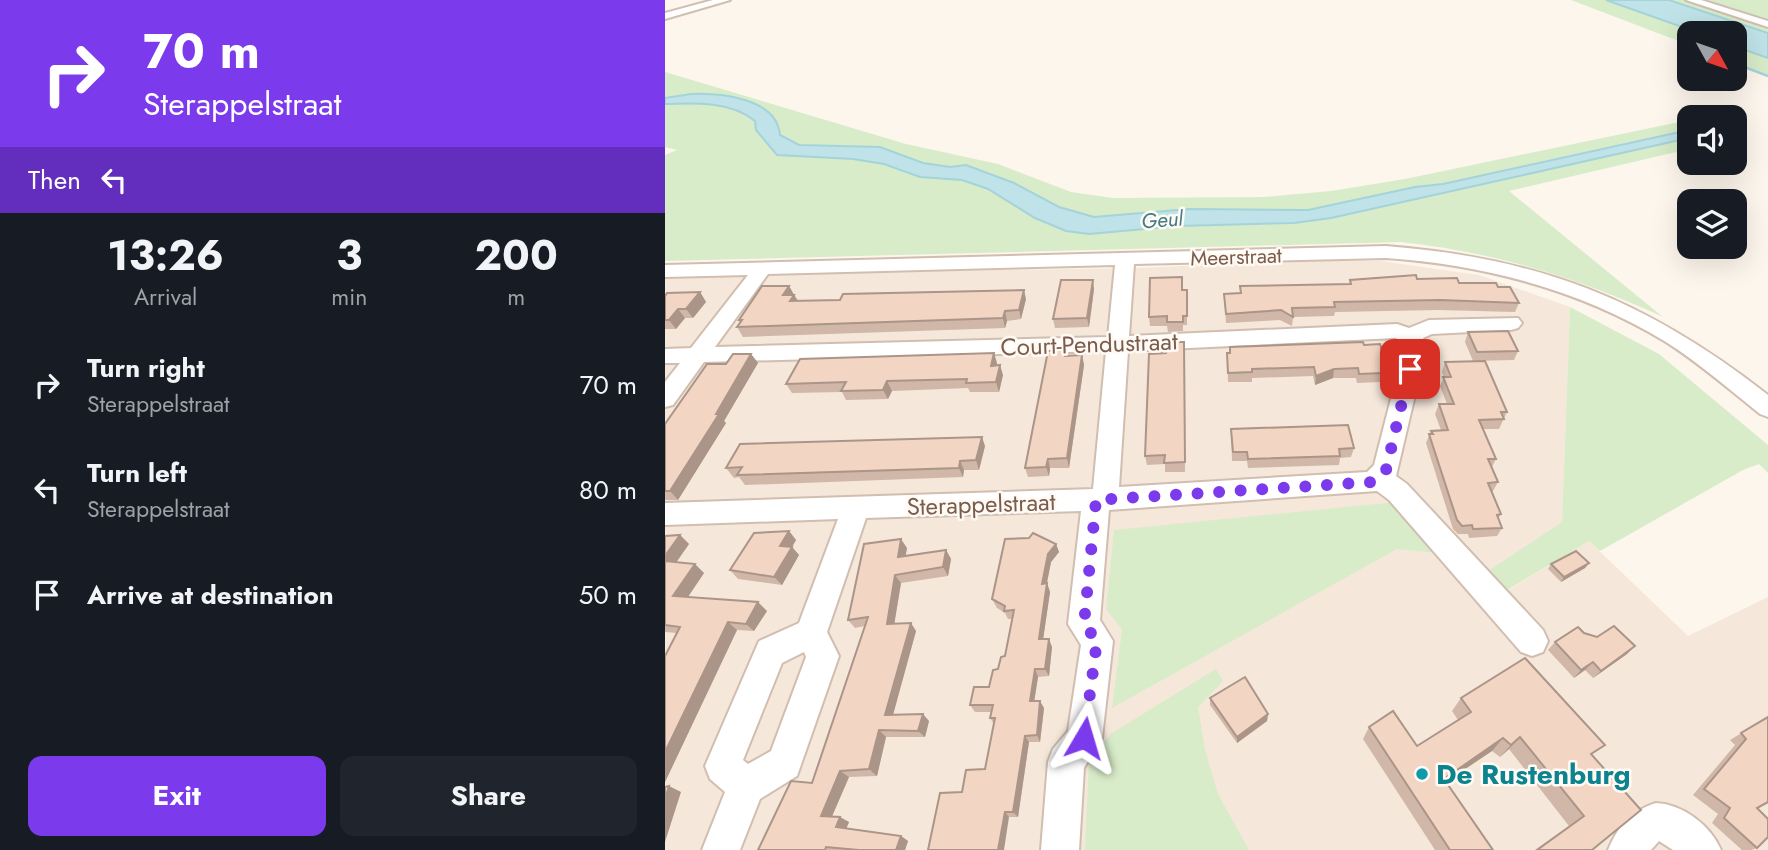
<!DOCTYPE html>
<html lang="en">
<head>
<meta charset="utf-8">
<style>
  :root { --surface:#171b24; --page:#20242c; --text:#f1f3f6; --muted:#9ea1a6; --accent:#7c3aed }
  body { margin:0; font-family:Jost,sans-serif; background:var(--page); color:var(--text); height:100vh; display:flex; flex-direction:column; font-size:26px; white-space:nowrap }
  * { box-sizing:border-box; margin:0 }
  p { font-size:23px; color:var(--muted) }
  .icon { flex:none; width:38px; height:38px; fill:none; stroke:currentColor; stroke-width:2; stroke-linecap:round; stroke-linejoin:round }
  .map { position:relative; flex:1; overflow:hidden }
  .sheet { display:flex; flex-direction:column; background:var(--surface); width:665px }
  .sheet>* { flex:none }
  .guide { background:#7c3aed; color:#fff; overflow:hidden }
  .needle { width:46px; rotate:130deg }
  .fabs { position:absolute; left:1012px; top:21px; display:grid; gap:14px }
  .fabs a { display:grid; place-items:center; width:70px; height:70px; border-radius:14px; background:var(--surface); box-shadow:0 7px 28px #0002; font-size:35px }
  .pin { position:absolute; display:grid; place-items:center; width:60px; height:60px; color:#fff; margin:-30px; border-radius:14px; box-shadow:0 4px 10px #0006 }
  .me { position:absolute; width:77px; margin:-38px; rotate:7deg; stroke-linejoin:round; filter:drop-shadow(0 0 5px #0008) }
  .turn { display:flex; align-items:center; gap:24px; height:147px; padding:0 28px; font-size:32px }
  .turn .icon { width:91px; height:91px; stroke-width:2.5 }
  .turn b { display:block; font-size:49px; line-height:60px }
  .then { display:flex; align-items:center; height:66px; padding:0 28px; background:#0003; gap:14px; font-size:26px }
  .eta { display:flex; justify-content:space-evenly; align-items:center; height:119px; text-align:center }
  .eta b { font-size:42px; font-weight:700; line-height:49px }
  .cta { display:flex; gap:14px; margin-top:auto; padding:14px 28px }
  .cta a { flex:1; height:80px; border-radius:14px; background:var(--accent); color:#fff; font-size:28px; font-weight:700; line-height:80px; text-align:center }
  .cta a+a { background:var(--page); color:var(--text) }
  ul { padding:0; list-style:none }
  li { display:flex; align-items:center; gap:21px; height:105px; padding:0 28px }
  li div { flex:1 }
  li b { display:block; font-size:26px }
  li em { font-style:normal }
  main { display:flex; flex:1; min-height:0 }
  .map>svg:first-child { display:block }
  .residential { fill:#f5e8da }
  .green { fill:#d8ecc9 }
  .water { fill:#bfe3e8; stroke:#a5d3da; stroke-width:2 }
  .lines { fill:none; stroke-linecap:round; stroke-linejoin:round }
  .stream { stroke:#a5d3da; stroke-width:2.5 }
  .minor-casing { stroke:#d1beb0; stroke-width:4 }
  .minor { fill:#fff; fill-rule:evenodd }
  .wall { fill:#d1b7a8 }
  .shaded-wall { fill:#aa9588 }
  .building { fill:#f3d5c3; stroke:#aa9588; stroke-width:2 }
  .route { stroke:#7c3aed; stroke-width:12; stroke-dasharray:0 21.6 }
  .culture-dot { fill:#0f9aa8; stroke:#fffaf3; stroke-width:2.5 }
  .labels { text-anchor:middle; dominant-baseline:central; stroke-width:5; stroke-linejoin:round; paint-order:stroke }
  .far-water-label { font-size:21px; font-style:italic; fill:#437c86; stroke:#fffaf3 }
  .far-street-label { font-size:21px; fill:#7a5c4d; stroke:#fffaf3 }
  .street-label { font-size:24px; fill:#7a5c4d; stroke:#fffaf3 }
  .near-culture-label { font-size:28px; font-weight:bold; fill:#0d838f; stroke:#fffaf3; text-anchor:start }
</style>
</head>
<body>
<main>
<section class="sheet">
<div class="guide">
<div class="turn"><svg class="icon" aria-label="right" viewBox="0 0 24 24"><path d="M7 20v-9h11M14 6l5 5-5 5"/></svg><div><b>70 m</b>Sterappelstraat</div></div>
<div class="then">Then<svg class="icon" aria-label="left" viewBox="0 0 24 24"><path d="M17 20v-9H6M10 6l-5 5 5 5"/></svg></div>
</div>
<div class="eta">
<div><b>13:26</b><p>Arrival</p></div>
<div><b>3</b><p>min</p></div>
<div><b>200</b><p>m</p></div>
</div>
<ul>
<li><svg class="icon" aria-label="right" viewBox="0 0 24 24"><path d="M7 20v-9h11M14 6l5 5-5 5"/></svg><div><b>Turn right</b><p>Sterappelstraat</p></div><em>70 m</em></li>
<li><svg class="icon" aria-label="left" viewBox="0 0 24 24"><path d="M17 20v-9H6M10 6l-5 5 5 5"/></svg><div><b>Turn left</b><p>Sterappelstraat</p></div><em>80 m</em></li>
<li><svg class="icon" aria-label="arrive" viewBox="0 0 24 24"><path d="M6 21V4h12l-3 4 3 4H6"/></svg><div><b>Arrive at destination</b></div><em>50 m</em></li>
</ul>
<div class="cta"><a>Exit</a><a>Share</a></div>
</section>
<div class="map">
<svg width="1103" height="850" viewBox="0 0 1103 850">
  <rect width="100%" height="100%" fill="#fdf6ec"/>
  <polygon class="residential" points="631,261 716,261 814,275 905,307 897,523 820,573 840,592 924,541 1023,636 1103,597 1103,850 0,850 0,275 471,268"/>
  <g class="green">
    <polygon points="906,0 941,0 1034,33 1024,33 1024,45"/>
    <polygon points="1004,0 1103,0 1103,33"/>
    <polygon points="1069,46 1103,58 1103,76 1069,63"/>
    <polygon points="0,72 241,144 333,164 406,192 448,198 598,197 666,191 740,179 1024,120 1024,130 778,184 750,187 643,210 524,209 429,217 394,207 349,183 301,165 285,167 257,163 215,147 134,145 115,135 115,128 107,115 81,101 26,94 0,98"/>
    <path d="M0,104C26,103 71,99 90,122C98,132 105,144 112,155L188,159L219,164L255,177L297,180L323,189L370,218L401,231L424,234L513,226L629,223L666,218L1024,138V149L844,191L998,317C915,278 828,252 736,242L0,261V155L12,150L0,147Z"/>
    <polygon points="905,307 994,354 1103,445 1103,473 1094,464 1078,470 935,551 924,541 839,592 820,573 897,522"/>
    <polygon points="732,502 773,553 732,549 447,708 457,630 441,609 449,530"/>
    <polygon points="551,669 558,681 533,707 540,750 553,794 584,850 420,850 424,758 447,733"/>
  </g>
  <g class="water">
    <polygon points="941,0 1004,0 1103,33 1103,58 1069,46 1069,33 1034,33"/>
    <path d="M26,94C56,93 112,98 115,135L134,145L215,147L258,163L285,167L301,165L349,183L394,207L429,217L524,209L643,210L750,187L778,184L1024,130V138L666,218L629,223L513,226L424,234L401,231L370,218L323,189L297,180L255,177L219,164L188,159L112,155L91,130L90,121C66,101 29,103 0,104V98Z"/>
  </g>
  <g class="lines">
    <polyline class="stream" points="1069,63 1103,76"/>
    <g class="minor-casing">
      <g id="minor">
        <polygon points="48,0 65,0 0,19 0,13"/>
        <polygon points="1021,0 1036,0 1103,21 1103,27"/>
        <path d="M721,246C876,258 981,300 1103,395V417L1095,414C1064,389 1034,363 1001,342C915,290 821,265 721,258L469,264L464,336L732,324L744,328L764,320L853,318L857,323L853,328L846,330L767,334L758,338L762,344L731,476L742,484L878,630L883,641L878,652L867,656L856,652L724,500L712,491L444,510L435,620L448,641L437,738L419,768L414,850H376L383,762L388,749L403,731L416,645L403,624L416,511L201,518L162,632L174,656L132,776L95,799L75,850H37L60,792L45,779L40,766L94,641L134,623L173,519L0,525V503L428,489L441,351L39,362L8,405L0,407V382L15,363H0V349L26,348L83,275L0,277V265ZM450,265L443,337L50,347L103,274ZM731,338L740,344L709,465L702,472L454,487L463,351ZM139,652L141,657L106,751L83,764L78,760L117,663Z"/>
        <path d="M991,803C1018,804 1046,826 1056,850H1008L994,841L986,850H943C953,826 966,811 991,803Z"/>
      </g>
    </g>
    <use href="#minor" class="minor"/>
  </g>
  <g class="wall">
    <polygon points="752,279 833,287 854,303 850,312 773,310 670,312 669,316 628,317 627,326 615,320 561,323 559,294 575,293 575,286 684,284 685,280"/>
    <polygon points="124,286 133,301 361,299 356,319 342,321 340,328 78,337 72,327 75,323 74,320"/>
    <polygon points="429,289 424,327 390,328 388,319"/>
    <polygon points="518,290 522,290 522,325 518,325 518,331 503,332 502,326 485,326 484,317"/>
    <polygon points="35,292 41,302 28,318 20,318 11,329 0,329 0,296"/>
    <polygon points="803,332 853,351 849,360 808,361 800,342"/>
    <polygon points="519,342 520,472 500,472 500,464 482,465 480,456 501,353"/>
    <polygon points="699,345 721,363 716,382 692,383 691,378 668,378 650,385 648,376 587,378 587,382 563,382 562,353 565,353 565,347"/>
    <polygon points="86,354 93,363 59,421 61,423 13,500 0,500 0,424 61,364"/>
    <polygon points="417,355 419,365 404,468 385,468 384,476 363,477 360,468 402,356"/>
    <polygon points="780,362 842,412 834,429 818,429 831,459 827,467 833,482 828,491 826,491 836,514 833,519 837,528 832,536 804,538 803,534 793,534 788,529 761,443 766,431 776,430 770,414 774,404 782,404 775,386 779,377 777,372"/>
    <polygon points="332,363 331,365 338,375 334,392 305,392 303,388 227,391 223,399 181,400 177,392 127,393 121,384"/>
    <polygon points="566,429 689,448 686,457 675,458 674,465 583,468 582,461 567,461"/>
    <polygon points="320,446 314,470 299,470 298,477 80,485 74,477 69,478 61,468"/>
    <polygon points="124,531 131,540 127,547 134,555 117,585 73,579 65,570"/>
    <polygon points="15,535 24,544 11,562 39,573 23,597 102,611 89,631 72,630 0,782 0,656 12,633 0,632 0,536"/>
    <polygon points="391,544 394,552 386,562 382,583 385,592 378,639 387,647 384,676 373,677 369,701 379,708 375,742 364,742 353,817 344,817 297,792 320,769 329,724 325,718 326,712 310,712 305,705 324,687 340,656 347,619 343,619 340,613 332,608 327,599"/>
    <polygon points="242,548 240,556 281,550 286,559 283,576 236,583 229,624 251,631 228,715 264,721 260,737 221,737 212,776 184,777 167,816 184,822 181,828 236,836 243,841 240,850 93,850 147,783 200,626 190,628 183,620"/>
    <polygon points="924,563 920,568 896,582 883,569 886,564"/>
    <polygon points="890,642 962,654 928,678 920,670 909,678 883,650"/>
    <polygon points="545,698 603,714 602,721 572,743 545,705"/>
    <polygon points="796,698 927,755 927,850 870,850 904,826 844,749 835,757 827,751 781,782 828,850 770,850 698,739 704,727 752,746 793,720 787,711"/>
    <polygon points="1103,717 1092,808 1092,848 1086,850 1077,850 1047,823 1053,814 1028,795 1070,745 1065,740"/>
  </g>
  <g class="shaded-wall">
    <polygon points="428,280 429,289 424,327 422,318"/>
    <polygon points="124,286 129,295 118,295"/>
    <polygon points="359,290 361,299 356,319 354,310"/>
    <polygon points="35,292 41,302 28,318 21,309"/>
    <polygon points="129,295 135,304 125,301"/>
    <polygon points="13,309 20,318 11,329 4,320"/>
    <polygon points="340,311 342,321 340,328 338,318"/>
    <polygon points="329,353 332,363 329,375 326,366"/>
    <polygon points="86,354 93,363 59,421 61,423 13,500 5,491"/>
    <polygon points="417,355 419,365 404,468 402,458"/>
    <polygon points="335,365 338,375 334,392 331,382"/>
    <polygon points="669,369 668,378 650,385 651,376"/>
    <polygon points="222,381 227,391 223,399 218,390"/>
    <polygon points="317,437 320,446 314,470 311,460"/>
    <polygon points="383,459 385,468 384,476 381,467"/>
    <polygon points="295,461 299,470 298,477 294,468"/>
    <polygon points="124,531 131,540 127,547 134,555 117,585 109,577 115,546"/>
    <polygon points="15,535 24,544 6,570 0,564 0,556"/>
    <polygon points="236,539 242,548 239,565 233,557"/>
    <polygon points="391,544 394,552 386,562 380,592 377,584 383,554"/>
    <polygon points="281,550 286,559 283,576 278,567"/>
    <polygon points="924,563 920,568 896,582 899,577"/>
    <polygon points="30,564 39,573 18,604 8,596"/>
    <polygon points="230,575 236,583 228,632 222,624"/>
    <polygon points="382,583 385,592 377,647 374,639"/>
    <polygon points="93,602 102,611 89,631 81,624"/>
    <polygon points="63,622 72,630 0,782 0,752"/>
    <polygon points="246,623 251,631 226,722 220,715"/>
    <polygon points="384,639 387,647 384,676 380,669"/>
    <polygon points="970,646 962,654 928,678 936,671"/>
    <polygon points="928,662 920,670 909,678 916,670"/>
    <polygon points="370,669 373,677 368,709 365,701"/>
    <polygon points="375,701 379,708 375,742 372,735"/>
    <polygon points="258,714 264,721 260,737 253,731"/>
    <polygon points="603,714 602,721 572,743 572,737"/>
    <polygon points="214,730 221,737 212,776 204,769"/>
    <polygon points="360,736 364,742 353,817 348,812"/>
    <polygon points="855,737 844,749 835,757 846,745"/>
    <polygon points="838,738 827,751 770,789 779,779"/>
    <polygon points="175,771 184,777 165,821 156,816"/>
    <polygon points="4,786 16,792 0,842 0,799"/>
    <polygon points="340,812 344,817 339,850 333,850"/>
    <polygon points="175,817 184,822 180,832 171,827"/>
    <polygon points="236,836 243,841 240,850 231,850"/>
  </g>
  <g class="building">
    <polygon points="751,275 752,279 792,278 794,283 831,283 833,287 845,287 854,303 776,300 669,302 670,307 627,308 628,317 616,310 561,314 559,294 576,293 575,286 686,284 685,280"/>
    <polygon points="517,277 517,290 522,290 522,316 518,316 518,322 502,322 502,316 484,317 485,278"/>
    <polygon points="396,280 428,280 422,318 388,319"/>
    <polygon points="97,286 124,286 118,295 129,295 125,301 175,300 178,294 359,290 354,310 340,311 338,318 72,327 77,320 74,320"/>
    <polygon points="35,292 21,309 13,309 4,320 0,320 0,296 2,293"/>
    <polygon points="843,331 853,351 812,352 803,332"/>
    <polygon points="501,342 519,342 520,462 499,463 500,455 480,456 484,354 501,353"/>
    <polygon points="698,342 699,345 715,344 721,363 718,373 694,374 693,368 669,369 651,376 649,367 587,369 587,372 563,373 562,353 565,353 565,347"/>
    <polygon points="401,350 400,356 417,355 402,458 383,459 381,467 360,468 383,351"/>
    <polygon points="329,353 326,366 335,365 331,382 301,383 302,379 222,381 218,390 176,391 181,382 121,384 135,359"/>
    <polygon points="68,354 86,354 51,414 54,414 5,491 0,491 0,424 42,364 61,364"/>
    <polygon points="820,361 842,412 836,412 839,419 814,420 831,459 823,459 833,482 823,483 836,514 832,515 837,528 808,529 807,525 797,526 792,520 764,434 768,434 766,431 783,430 774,404 789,404 778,377 786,377 780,362"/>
    <polygon points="683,425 689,448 674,449 675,456 583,459 582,452 568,452 566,429"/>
    <polygon points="317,437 311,460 295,461 294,468 72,475 77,467 61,468 75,444"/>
    <polygon points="124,531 115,546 127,547 109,577 65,570 89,533"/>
    <polygon points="368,533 391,544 383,554 377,584 382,583 374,639 384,639 380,669 370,669 365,701 375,701 372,735 360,736 348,812 340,812 333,850 263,850 275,793 297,792 301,770 320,769 330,718 325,718 328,705 305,705 309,687 324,687 328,670 333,669 336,657 340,656 349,610 339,611 340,606 327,599 340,539 364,538"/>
    <polygon points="15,535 0,556 0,536"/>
    <polygon points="236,539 233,557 281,550 278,567 230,575 222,624 246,623 220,715 258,714 253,731 214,730 204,769 175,771 156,816 175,817 171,827 236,836 231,850 194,850 161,847 160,850 93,850 126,781 147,783 203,617 183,620 199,544"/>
    <polygon points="911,551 924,563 899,577 886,564"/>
    <polygon points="0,561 30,564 8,596 93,602 81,624 63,622 0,752 0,656 15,627 0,625"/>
    <polygon points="949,626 970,646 936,671 928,662 916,670 890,642 913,627 919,633 932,637"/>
    <polygon points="860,658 940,745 926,754 976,810 927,850 872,850 919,816 855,737 846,745 838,738 779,779 828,850 785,850 704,727 728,711 752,746 806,712 796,698"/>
    <polygon points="580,677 603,714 572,737 545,698"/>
    <polygon points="1103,717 1103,802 1092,808 1103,819 1103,837 1092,848 1059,818 1065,808 1039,789 1081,739 1076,733"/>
    <polygon points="4,786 0,799 0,787"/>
  </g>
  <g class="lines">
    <polyline class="route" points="419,738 432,641 419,624 431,500 708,482 721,470 745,369"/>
  </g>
  <circle class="culture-dot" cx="757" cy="774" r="7"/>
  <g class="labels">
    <g class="far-water-label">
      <text transform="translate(497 220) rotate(-4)">Geul</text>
    </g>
    <g class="far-street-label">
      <text transform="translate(571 257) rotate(-2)">Meerstraat</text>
    </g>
    <g class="street-label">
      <text transform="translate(424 344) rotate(-2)">Court-Pendustraat</text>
      <text transform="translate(316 504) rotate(-2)">Sterappelstraat</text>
    </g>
    <g class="near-culture-label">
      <text x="771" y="774">De Rustenburg</text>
    </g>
  </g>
</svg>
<div class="fabs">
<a><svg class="needle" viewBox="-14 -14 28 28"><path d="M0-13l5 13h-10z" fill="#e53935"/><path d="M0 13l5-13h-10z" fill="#9ea1a6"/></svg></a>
<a><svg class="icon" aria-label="sound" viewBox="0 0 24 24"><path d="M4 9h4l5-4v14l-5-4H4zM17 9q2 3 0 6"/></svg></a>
<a><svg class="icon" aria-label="layers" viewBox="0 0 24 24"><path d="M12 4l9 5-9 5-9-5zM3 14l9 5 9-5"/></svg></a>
</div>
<div class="pin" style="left:745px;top:369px;background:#d93025"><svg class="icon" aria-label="arrive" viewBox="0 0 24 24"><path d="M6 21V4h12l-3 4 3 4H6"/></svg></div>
<svg class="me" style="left:419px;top:738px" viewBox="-20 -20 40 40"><path d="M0-17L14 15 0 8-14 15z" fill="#7c3aed" stroke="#fff" stroke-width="4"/></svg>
</div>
</main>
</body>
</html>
